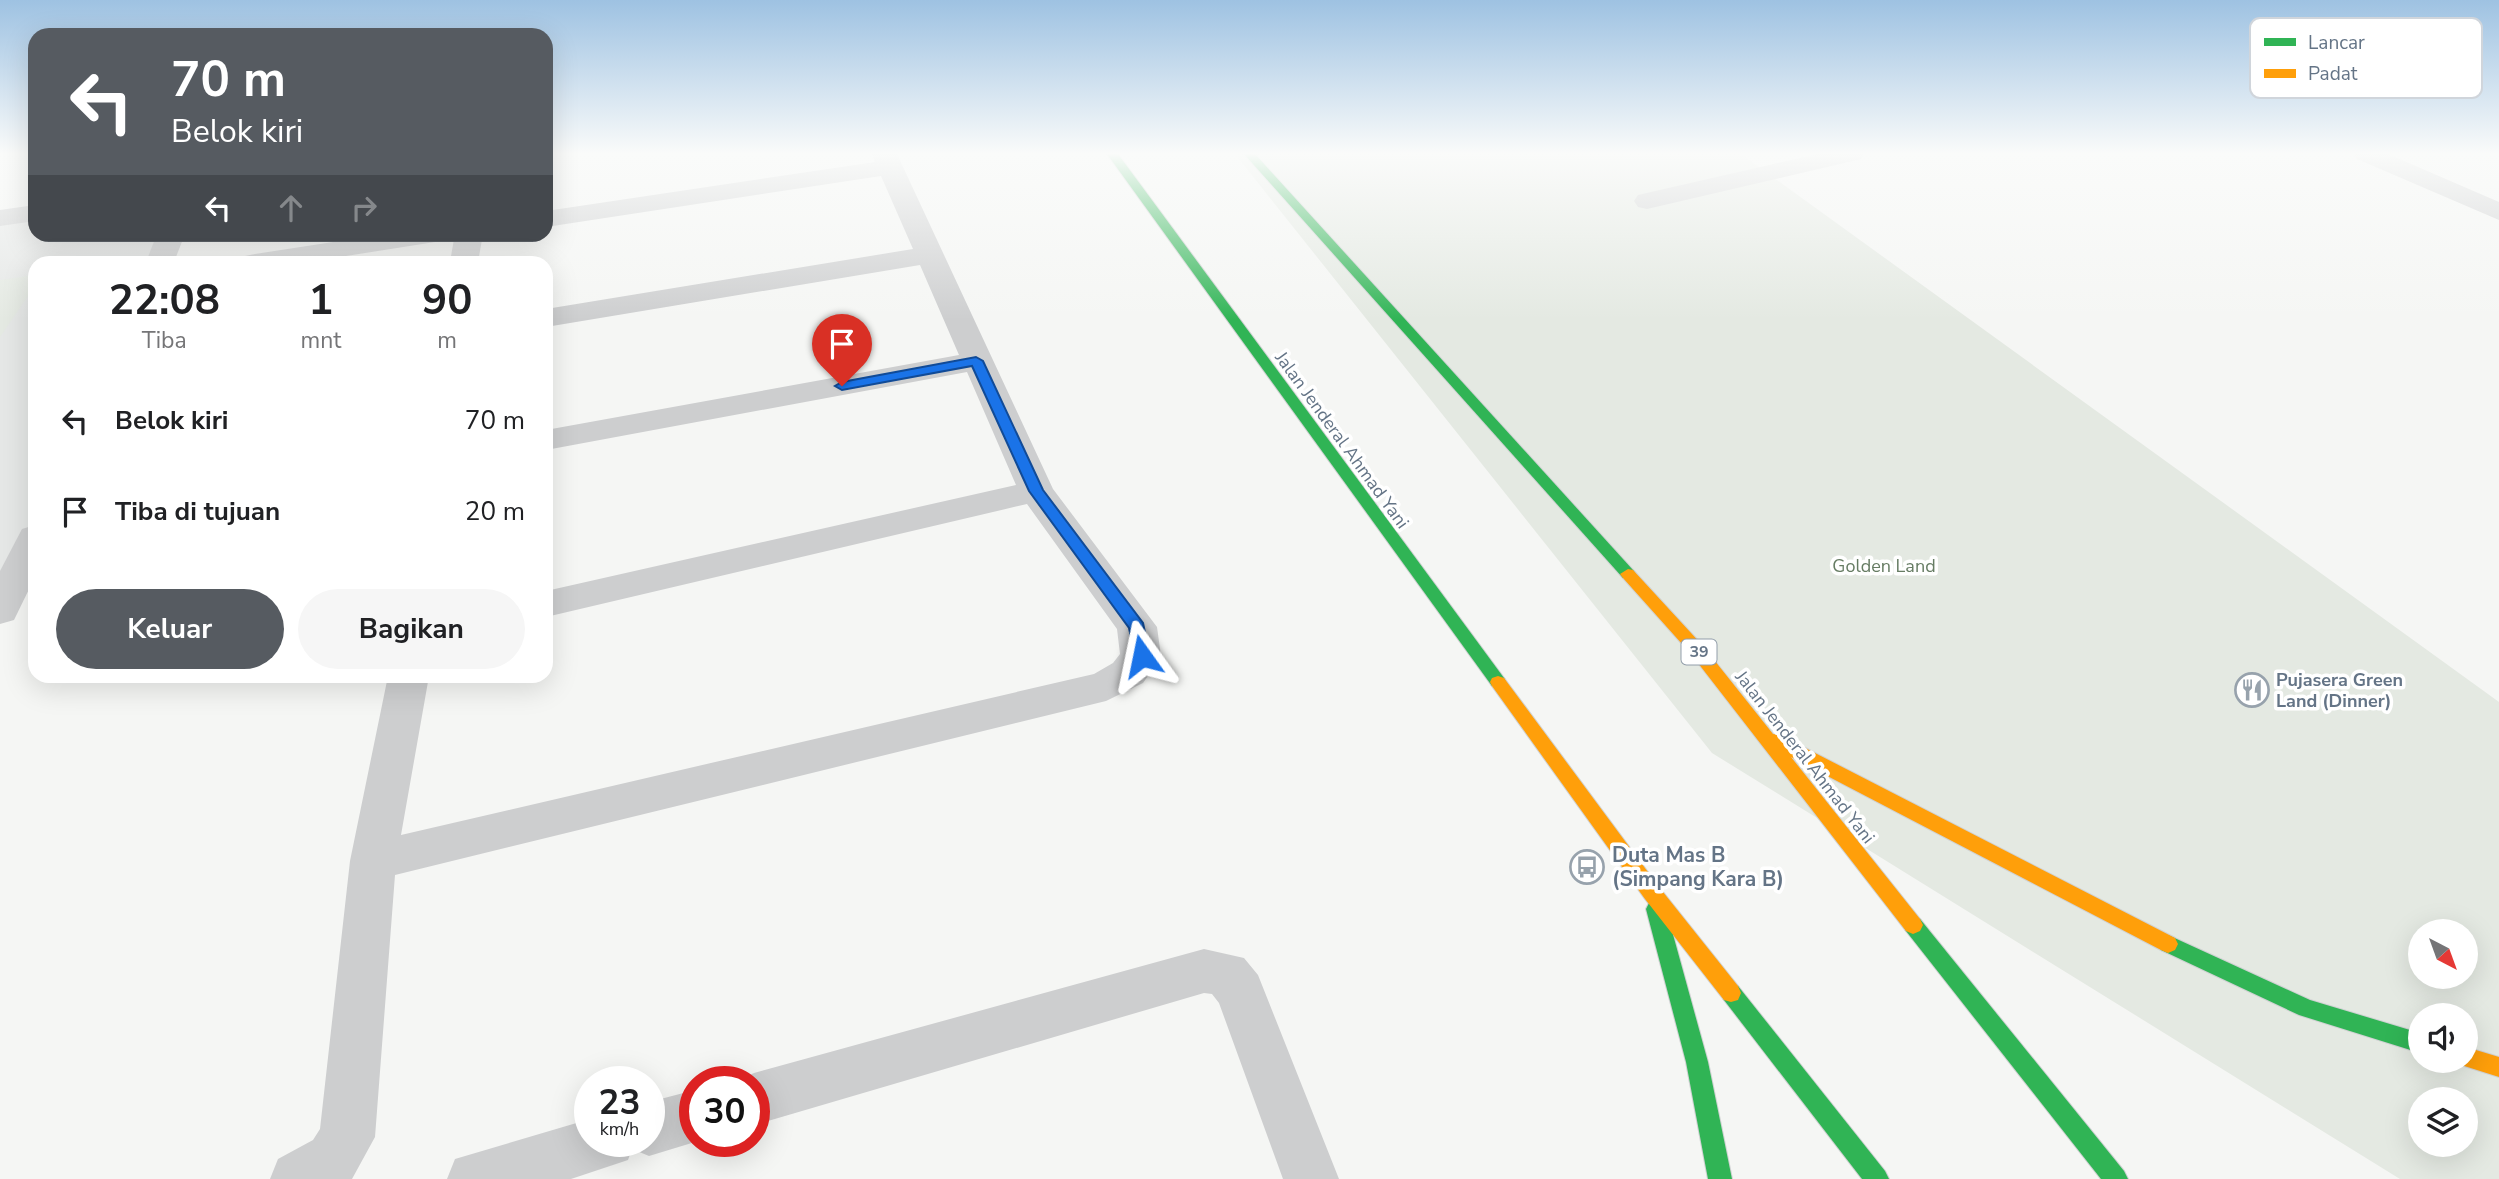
<!DOCTYPE html>
<html lang="id">
<head>
<meta charset="utf-8">
<style>
  :root { --surface:#fff; --page:#f6f6f6; --text:#202124; --muted:#757577; --accent:#565b61 }
  body { margin:0; font-family:"Nunito Sans",sans-serif; background:var(--page); color:var(--text); height:100vh; display:flex; flex-direction:column; font-size:26px; white-space:nowrap }
  * { box-sizing:border-box; margin:0 }
  p { font-size:23px; color:var(--muted) }
  .icon { flex:none; width:38px; height:38px; fill:none; stroke:currentColor; stroke-width:2; stroke-linecap:round; stroke-linejoin:round }
  .map { position:relative; flex:1; overflow:hidden }
  .drawer { position:absolute; left:28px; top:256px; width:525px; height:427px; display:flex; flex-direction:column; background:var(--surface); border-radius:21px; box-shadow:0 7px 28px #0002 }
  .drawer>* { flex:none }
  .hud { position:absolute; left:28px; top:28px; width:525px; height:214px; border-radius:21px; box-shadow:0 7px 28px #0002; background:#565b61; color:#fff; overflow:hidden }
  .needle { width:46px; rotate:139deg }
  .buttons { position:absolute; left:2408px; top:919px; display:grid; gap:14px }
  .buttons a { display:grid; place-items:center; width:70px; height:70px; border-radius:50%; background:var(--surface); box-shadow:0 7px 28px #0002; font-size:35px }
  .speed { position:absolute; left:574px; top:1066px; display:flex; gap:14px; font-size:35px; font-weight:700; text-align:center }
  .speed>* { display:grid; place-content:center; width:91px; height:91px; border-radius:50%; background:var(--surface); box-shadow:0 7px 28px #0002; line-height:1 }
  .speed small { font-size:18px; font-weight:400 }
  .speed .limit { border:10px solid #d22; background:#fff; color:#111 }
  .pin { position:absolute; display:grid; place-items:center; width:60px; height:60px; color:#fff; margin:-72px -30px; border-radius:50% 50% 50% 0; rotate:-45deg; box-shadow:0 0 7px #0007 }
  .pin .icon { rotate:45deg }
  .me { position:absolute; width:77px; margin:-38px; rotate:348deg; stroke-linejoin:round; filter:drop-shadow(0 0 5px #0008) }
  .turn { display:flex; align-items:center; gap:24px; height:147px; padding:0 28px; font-size:32px }
  .turn .icon { width:91px; height:91px; stroke-width:2.5 }
  .turn b { display:block; font-size:49px; line-height:60px }
  .lanes { display:flex; align-items:center; height:66px; padding:0 28px; background:#0003; justify-content:center; gap:35px; direction:ltr }
  .lanes .off { opacity:.35 }
  .eta { display:flex; justify-content:space-evenly; align-items:center; height:119px; text-align:center }
  .eta b { font-size:42px; font-weight:700; line-height:49px }
  .action { display:flex; gap:14px; margin-top:auto; padding:14px 28px }
  .action a { flex:1; height:80px; border-radius:42px; background:var(--accent); color:#fff; font-size:28px; font-weight:700; line-height:80px; text-align:center }
  .action a+a { background:var(--page); color:var(--text) }
  ul { padding:0; list-style:none }
  li { display:flex; align-items:center; gap:21px; height:91px; padding:0 28px }
  li div { flex:1 }
  li b { display:block; font-size:26px }
  li em { font-style:normal }
  .map>svg:first-child { display:block }
  .built { fill:#e5e7e6 }
  .green { fill:#e4e9e2; fill-rule:evenodd }
  .lines { fill:none; stroke-linecap:round; stroke-linejoin:round }
  .fast-casing { stroke:#d0d2d3; stroke-width:2 }
  .slow-casing { stroke:#d0d2d3; stroke-width:2 }
  .street { fill:#cdcecf; fill-rule:evenodd }
  .fast { fill:#30b455; fill-rule:evenodd }
  .slow { fill:#ff9f0a; fill-rule:evenodd }
  .route { fill:#1a73e8; stroke:#114b97; stroke-width:2 }
  .labels { text-anchor:middle; dominant-baseline:central; stroke-width:7; stroke-linejoin:round; paint-order:stroke }
  .shield { fill:#fff; stroke:#929eaa; stroke-width:2 }
  .shield-label { font-size:16px; font-weight:bold; fill:#647486 }
  .street-label { font-size:18px; fill:#647486; stroke:#fff }
  .park-label { font-size:18px; fill:#667c63; stroke:#fff }
  .poi-label { font-size:18px; font-weight:bold; fill:#647486; stroke:#fff; text-anchor:start }
  .near-poi-label { font-size:21px; font-weight:bold; fill:#647486; stroke:#fff; text-anchor:start }
  .key { fill:#fff; stroke:#d0d5db; stroke-width:2 }
  .key-label { font-size:19px; fill:#647486 }
</style>
</head>
<body>
<div class="map">
<svg width="2499" height="1179" viewBox="0 0 2499 1179">
  <rect width="100%" height="100%" fill="#f5f6f4"/>
  <polygon class="built" points="35,213 35,234 171,235 160,262 35,262 35,537 0,611 0,218"/>
  <g class="green">
    <path d="M1235,154H1741L2499,702V1179H2400L1712,753ZM2420,931H2466V976H2420ZM2420,1015H2466V1060H2420ZM2420,1099H2466V1144H2420Z"/>
    <polygon points="35,275 35,286 0,337 0,280"/>
  </g>
  <g class="lines">
    <g class="fast-casing">
      <g id="fast">
        <polygon points="1107,154 1118,154 1504,678 1506,682 1504,686 1492,686"/>
        <polygon points="1244,154 1255,154 1633,570 1636,574 1633,578 1623,578"/>
        <polygon points="1656,901 1663,903 1666,909 1708,1062 1732,1179 1708,1179 1686,1062 1646,909 1649,903"/>
        <polygon points="1913,916 1920,919 2124,1171 2128,1179 2101,1179 1906,931 1903,925 1906,919"/>
        <polygon points="2168,935 2310,1000 2420,1033 2420,1053 2299,1015 2161,950 2158,944 2161,938"/>
        <polygon points="1731,984 1738,986 1885,1171 1889,1179 1862,1179 1724,1000 1721,993 1724,986"/>
      </g>
    </g>
    <g class="slow-casing">
      <g id="slow">
        <polygon points="1628,569 1633,570 1703,646 1773,734 1780,735 2175,938 2178,944 2175,950 2168,953 2161,950 1791,757 1920,919 1923,925 1920,931 1913,934 1906,931 1691,654 1623,578 1620,574"/>
        <polygon points="1498,676 1504,678 1659,887 1738,986 1741,993 1738,1000 1731,1002 1724,1000 1645,899 1492,686 1490,682 1492,678"/>
        <polygon points="2466,1047 2499,1057 2499,1077 2458,1064 2457,1060 2466,1060"/>
      </g>
    </g>
    <g class="street">
      <polygon points="872,154 897,154 1053,489 1157,627 1161,656 1155,666 1143,683 1106,701 395,875 375,1137 352,1179 270,1179 278,1159 313,1140 320,1129 350,861 388,676 429,676 401,835 1094,674 1113,663 1120,654 1117,629 1027,504 546,617 546,591 1016,485 967,372 546,450 546,430 959,355 920,265 546,327 546,309 913,249 881,176 546,227 546,211 875,162"/>
      <polygon points="1817,154 1864,154 1861,159 1647,209 1638,207 1634,201 1638,195"/>
      <polygon points="2354,154 2388,154 2499,202 2499,220 2357,159"/>
      <polygon points="35,205 35,221 0,226 0,210"/>
      <polygon points="157,234 185,234 174,262 146,262"/>
      <polygon points="385,234 483,234 478,262 450,262 454,239 308,262 241,262 245,256 255,254"/>
      <polygon points="35,525 35,577 14,620 0,624 0,571 22,529"/>
      <polygon points="1204,949 1244,958 1258,975 1339,1179 1283,1179 1219,1003 1212,994 1204,993 754,1125 754,1082 734,1082 754,1073"/>
      <polygon points="695,1090 695,1141 698,1141 695,1142 649,1156 632,1149 628,1160 571,1179 447,1179 455,1159 590,1119 590,1141 649,1141 649,1102"/>
    </g>
    <use href="#fast" class="fast"/>
    <use href="#slow" class="slow"/>
  </g>
  <linearGradient id="sky" x2="0" y2="1"><stop stop-color="#9ec2e2"/><stop offset="0.48" stop-color="#fafbfa"/><stop offset="1" stop-color="#fafbfa" stop-opacity="0"/></linearGradient>
  <rect width="2499" height="320" fill="url(#sky)"/>
  <polygon class="route" points="976,357 983,361 1043,490 1143,623 1150,656 1147,661 1136,661 1129,628 1029,491 972,366 842,390 835,386 842,382"/>
  <defs>
    <g id="restaurant-ring" transform="scale(1.75)"><circle r="9.5" fill="#fff" stroke="#97a2ac" stroke-width="1.5"/><path d="M-5-6h1v4h1v-4h1v4h1v-4h1v5L-1.5 .5V6h-2V.5L-5-1ZM5-6V6H3V1.5H1.5Q1.5-4 5-6Z" fill="#97a2ac"/></g>
    <g id="bus-ring" transform="scale(1.75)"><circle r="9.5" fill="#fff" stroke="#97a2ac" stroke-width="1.5"/><path d="M-5-6H5V4H4V6H2V4H-2V6H-4V4H-5ZM-3.5-4V0h7V-4ZM-3.5 1.2v1.5H-2V1.2ZM2 1.2v1.5H3.5V1.2Z" fill="#97a2ac"/></g>
  </defs>
  <g fill-rule="evenodd">
    <use href="#restaurant-ring" x="2252" y="690"/>
    <use href="#bus-ring" x="1587" y="867"/>
  </g>
  <g class="labels">
    <rect class="shield" x="1681.5" y="639.5" width="35" height="25" rx="5"/>
    <g class="shield-label">
      <text x="1699" y="652">39</text>
    </g>
    <g class="street-label">
      <text transform="translate(1342 440) rotate(54)">Jalan Jenderal Ahmad Yani</text>
      <text transform="translate(1805 757) rotate(52)">Jalan Jenderal Ahmad Yani</text>
    </g>
    <g class="park-label">
      <text x="1884" y="566">Golden Land</text>
    </g>
    <g class="poi-label">
      <text x="2276" y="680">Pujasera Green<tspan x="2276" dy="21">Land (Dinner)</tspan></text>
    </g>
    <g class="near-poi-label">
      <text x="1612" y="855">Duta Mas B<tspan x="1612" dy="24">(Simpang Kara B)</tspan></text>
    </g>
  </g>
  <rect x="2250" y="18" width="232" height="80" rx="10" class="key"/>
  <rect x="2264" y="38" width="32" height="8" fill="#30b455"/>
  <rect x="2264" y="69" width="32" height="9" fill="#ff9f0a"/>
  <g class="key-label">
    <text x="2308" y="49">Lancar</text>
    <text x="2308" y="80">Padat</text>
  </g>
</svg>
<div class="buttons">
<a><svg class="needle" viewBox="-14 -14 28 28"><path d="M0-13l5 13h-10z" fill="#e53935"/><path d="M0 13l5-13h-10z" fill="#757577"/></svg></a>
<a><svg class="icon" aria-label="sound" viewBox="0 0 24 24"><path d="M4 9h4l5-4v14l-5-4H4zM17 9q2 3 0 6"/></svg></a>
<a><svg class="icon" aria-label="layers" viewBox="0 0 24 24"><path d="M12 4l9 5-9 5-9-5zM3 14l9 5 9-5"/></svg></a>
</div>
<div class="speed"><div>23<small>km/h</small></div><div class="limit">30</div></div>
<div class="pin" style="left:842px;top:386px;background:#d93025"><svg class="icon" aria-label="arrive" viewBox="0 0 24 24"><path d="M6 21V4h12l-3 4 3 4H6"/></svg></div>
<svg class="me" style="left:1142px;top:656px" viewBox="-20 -20 40 40"><path d="M0-17L14 15 0 8-14 15z" fill="#1a73e8" stroke="#fff" stroke-width="4"/></svg>
<div class="hud">
<div class="turn"><svg class="icon" aria-label="left" viewBox="0 0 24 24"><path d="M17 20v-9H6M10 6l-5 5 5 5"/></svg><div><b>70 m</b>Belok kiri</div></div>
<div class="lanes"><svg class="icon" aria-label="left" viewBox="0 0 24 24"><path d="M17 20v-9H6M10 6l-5 5 5 5"/></svg><svg class="icon off" aria-label="ahead" viewBox="0 0 24 24"><path d="M12 20V5M6 11l6-6 6 6"/></svg><svg class="icon off" aria-label="right" viewBox="0 0 24 24"><path d="M7 20v-9h11M14 6l5 5-5 5"/></svg></div>
</div>
<section class="drawer">
<div class="eta">
<div><b>22:08</b><p>Tiba</p></div>
<div><b>1</b><p>mnt</p></div>
<div><b>90</b><p>m</p></div>
</div>
<ul>
<li><svg class="icon" aria-label="left" viewBox="0 0 24 24"><path d="M17 20v-9H6M10 6l-5 5 5 5"/></svg><div><b>Belok kiri</b></div><em>70 m</em></li>
<li><svg class="icon" aria-label="arrive" viewBox="0 0 24 24"><path d="M6 21V4h12l-3 4 3 4H6"/></svg><div><b>Tiba di tujuan</b></div><em>20 m</em></li>
</ul>
<div class="action"><a>Keluar</a><a>Bagikan</a></div>
</section>
</div>
</body>
</html>
